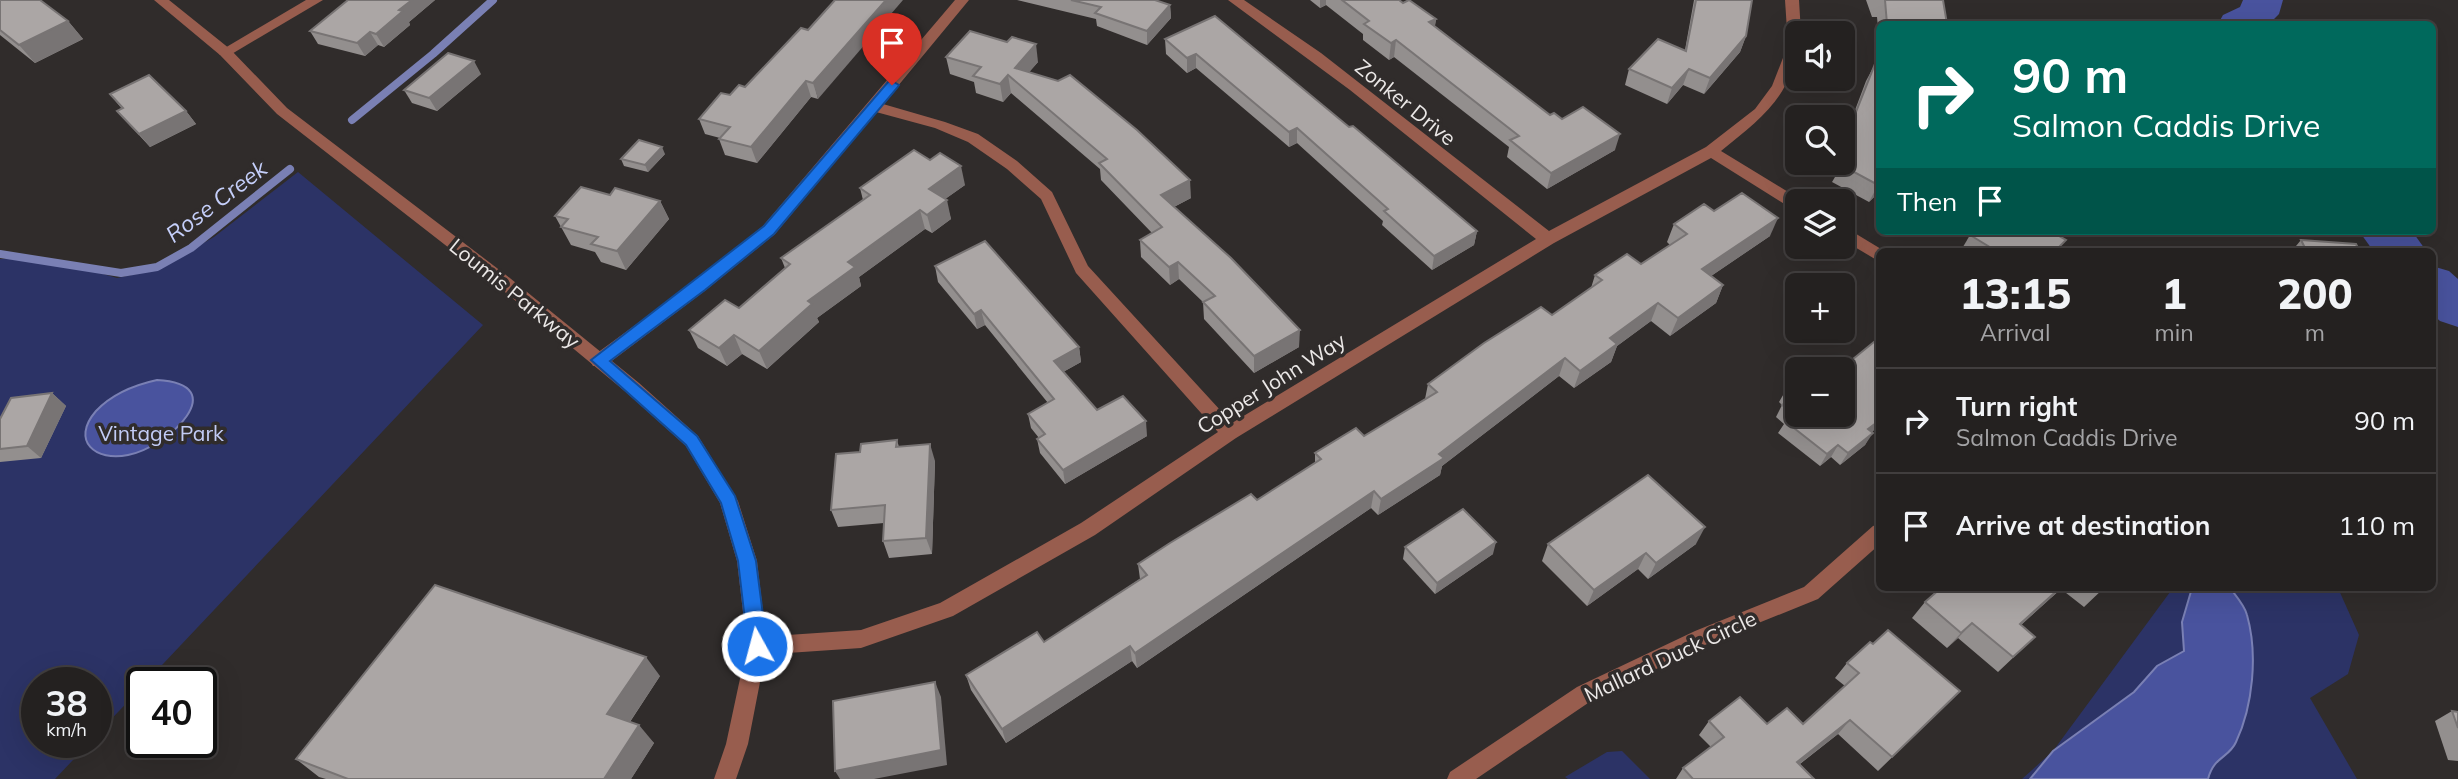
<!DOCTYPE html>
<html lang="en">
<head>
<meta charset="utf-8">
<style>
  :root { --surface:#242120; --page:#2c2929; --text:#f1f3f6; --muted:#a3a3a5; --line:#413e3e }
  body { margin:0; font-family:Mulish,sans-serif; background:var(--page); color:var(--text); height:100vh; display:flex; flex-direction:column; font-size:26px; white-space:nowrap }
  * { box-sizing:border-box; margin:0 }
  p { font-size:23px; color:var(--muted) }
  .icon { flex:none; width:38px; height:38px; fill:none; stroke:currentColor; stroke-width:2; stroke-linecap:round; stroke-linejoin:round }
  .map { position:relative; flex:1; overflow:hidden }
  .side { position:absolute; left:1876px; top:248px; width:560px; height:343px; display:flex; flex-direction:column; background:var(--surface); border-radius:10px; box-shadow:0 7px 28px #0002,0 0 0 2px var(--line) }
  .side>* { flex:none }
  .hud { position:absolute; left:1876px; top:21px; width:560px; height:214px; border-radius:10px; box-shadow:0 7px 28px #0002,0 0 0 2px var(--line); background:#00695c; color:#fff; overflow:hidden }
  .controls { position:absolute; left:1785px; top:21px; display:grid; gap:14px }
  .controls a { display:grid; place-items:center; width:70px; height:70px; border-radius:10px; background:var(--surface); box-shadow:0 7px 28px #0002,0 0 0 2px var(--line); font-size:35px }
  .speed { position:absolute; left:21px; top:667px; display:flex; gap:14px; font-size:35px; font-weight:700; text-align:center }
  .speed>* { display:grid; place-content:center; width:91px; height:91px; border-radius:50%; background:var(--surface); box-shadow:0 7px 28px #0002,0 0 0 2px var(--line); line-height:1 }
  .speed small { font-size:18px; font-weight:400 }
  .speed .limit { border:4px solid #111; border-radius:10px; background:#fff; color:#111 }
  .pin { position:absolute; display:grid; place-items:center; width:60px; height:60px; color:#fff; margin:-72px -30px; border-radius:50% 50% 50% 0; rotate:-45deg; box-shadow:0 0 7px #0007 }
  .pin .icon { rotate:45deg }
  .me { position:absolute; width:77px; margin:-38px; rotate:353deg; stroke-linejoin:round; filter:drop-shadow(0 0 5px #0008) }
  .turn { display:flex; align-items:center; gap:24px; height:147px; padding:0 21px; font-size:32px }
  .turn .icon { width:91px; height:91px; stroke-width:2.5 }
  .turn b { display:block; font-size:49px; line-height:60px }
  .then { display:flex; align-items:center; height:66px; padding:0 21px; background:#0003; gap:14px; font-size:26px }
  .eta { display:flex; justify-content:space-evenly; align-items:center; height:119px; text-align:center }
  .eta b { font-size:42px; font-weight:800; line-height:49px }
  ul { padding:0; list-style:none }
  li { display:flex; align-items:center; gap:21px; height:105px; padding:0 21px; border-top:2px solid var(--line) }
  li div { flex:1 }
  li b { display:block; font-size:26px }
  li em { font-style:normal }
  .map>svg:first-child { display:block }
  .green { fill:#2c3366 }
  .water { fill:#49539e; stroke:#7a80b4; stroke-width:2 }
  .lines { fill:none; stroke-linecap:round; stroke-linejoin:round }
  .stream { stroke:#7a80b4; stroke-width:8 }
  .river { fill:#49539e; fill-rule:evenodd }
  .minor { fill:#985d4e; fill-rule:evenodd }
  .tertiary { fill:#985d4e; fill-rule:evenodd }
  .wall { fill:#938f8e }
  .shaded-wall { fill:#787474 }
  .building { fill:#aba6a5; stroke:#787474; stroke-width:2 }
  .route { fill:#1a73e8; stroke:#114b97; stroke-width:2 }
  .labels { text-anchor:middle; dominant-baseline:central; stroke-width:7; stroke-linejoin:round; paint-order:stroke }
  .street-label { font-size:21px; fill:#ebe8e7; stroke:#302c2b }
  .park-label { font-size:21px; fill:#c2ccf6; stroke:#302c2b }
  .water-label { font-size:23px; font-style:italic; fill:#c5cffa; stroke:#302c2b }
</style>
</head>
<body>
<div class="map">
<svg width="2458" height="779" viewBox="0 0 2458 779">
  <rect width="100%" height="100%" fill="#302c2b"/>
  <g class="green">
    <polygon points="298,172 483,325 146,682 142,682 142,687 96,735 96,682 37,682 37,742 90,742 55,779 0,779 0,259 48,258 117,278 156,270 214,237"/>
    <polygon points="2173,588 2338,588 2359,635 2348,674 2310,698 2357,779 2022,779 2053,751"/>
    <polygon points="1622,751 1650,779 1568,779 1565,777 1607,752"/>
  </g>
  <g class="water">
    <path d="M157,380C234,384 169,447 128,455C96,462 70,441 96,411C113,393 134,385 157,380Z"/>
    <path d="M2192,588H2230C2236,596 2245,606 2247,615C2258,654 2253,706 2236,742C2229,758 2214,756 2208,779H2030L2053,751L2134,692L2157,666L2184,651L2182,622Z"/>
  </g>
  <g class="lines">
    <g class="stream">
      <polyline points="352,120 433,54 493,0"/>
      <polyline points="0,254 121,273 157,267 191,248 290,169"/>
    </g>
    <g class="river">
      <polygon points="2243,0 2283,0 2279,14 2269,24 2218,24 2223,15 2240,7"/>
      <polygon points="2359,231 2412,231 2427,252 2374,252"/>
      <polygon points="2432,266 2449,271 2458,279 2458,327 2440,321 2432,314"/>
    </g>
    <g class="minor">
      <polygon points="306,0 323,0 230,55 220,55 218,52"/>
      <path d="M955,0H969L883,104L945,122L978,134L1017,161L1052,192L1088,266L1232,423L1536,239L1350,90L1228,0H1244L1321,53L1549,231L1706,147L1755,109L1772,86L1788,45L1785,0H1799L1801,33H1797C1797,93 1764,116 1721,151L1803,201H1797V209L1791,208L1711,158L1554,243L1236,438L1095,535L953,616L861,648L757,655L750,652L747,646L750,640L757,637L861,630L940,603L1081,523L1218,432L1076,273L1041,199L1007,169L968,142L935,128L876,112L775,234L706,290L605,366H593L590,361L593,356L694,282L763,226Z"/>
      <polygon points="1843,226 1886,252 1880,252 1880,262 1843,240"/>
      <polygon points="1880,524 1880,544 1818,599 1709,643 1591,701 1476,779 1447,779 1450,772 1577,687 1695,631 1804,587 1873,526"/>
    </g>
    <polygon class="tertiary" points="154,0 169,0 230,49 287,108 506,275 639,383 698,436 738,501 757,561 767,646 748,744 736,779 714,779 726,744 747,646 737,561 720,503 686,446 627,393 494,283 277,114 220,55"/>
  </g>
  <g class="wall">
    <polygon points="0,0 68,21 83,39 35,63 0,35"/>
    <polygon points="348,0 435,0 409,22 410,25 384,47 378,45 365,56 318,44 310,31"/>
    <polygon points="1017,0 1155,0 1170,5 1171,18 1147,45 1097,26 1096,19"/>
    <polygon points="1310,0 1399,0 1403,3 1436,19 1435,26 1550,115 1562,119 1615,150 1547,189 1507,157 1509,147 1394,57 1389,60 1363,40 1363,34 1326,5 1320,8"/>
    <polygon points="1694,0 1752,0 1746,36 1740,52 1704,94 1683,85 1667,104 1625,85 1629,69 1685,50"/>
    <polygon points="1866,0 1943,0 1947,24 1880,24 1880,50 1877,17 1872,17"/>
    <polygon points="801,28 818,99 811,97 757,163 725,155 719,139 720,138 705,134 699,119 730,95 745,87"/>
    <polygon points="1165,39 1349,127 1477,231 1474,245 1432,270 1382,225 1383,221 1297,143 1289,147 1196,68 1187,73 1166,54"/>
    <polygon points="946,57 1038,62 1029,72 1191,198 1174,207 1299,347 1254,373 1204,319 1203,302 1179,279 1170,285 1141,257 1140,240 1152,233 1101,180 1100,169 1011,93 1003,102 976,93 974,82 950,74"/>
    <polygon points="1875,64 1880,65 1880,191 1869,202 1832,182 1835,177 1809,163 1843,163 1843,123 1849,126 1866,81"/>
    <polygon points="481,74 437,111 412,103 404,90"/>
    <polygon points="110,94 186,111 196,124 150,147 117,111 122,109"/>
    <polygon points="665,154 648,172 624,166 621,159"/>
    <polygon points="965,185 945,199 951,219 932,233 925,229 859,277 861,286 817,318 819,322 767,369 742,354 727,366 698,348 689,330 739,308 785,268 781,258 863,200 860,188"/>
    <polygon points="610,195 660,201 669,219 626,270 601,262 595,252 571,245 555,216"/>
    <polygon points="1714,211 1770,236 1711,276 1723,285 1716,303 1670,336 1651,321 1617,346 1611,362 1574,388 1559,376 1442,466 1440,475 1378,515 1371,508 1137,668 1132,661 1006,743 971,690 966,675 1044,642 1140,579 1138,564 1257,500 1315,463 1315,453 1364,436 1425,399 1428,384 1552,315 1591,288 1595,275 1641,264 1670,245 1667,242 1674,224"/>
    <polygon points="1970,235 2060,249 2064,252 1960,252"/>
    <polygon points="2301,240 2360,252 2291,252"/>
    <polygon points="935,266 1079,347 1081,362 1063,372 1097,410 1147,436 1065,484 1040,453 1037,439 1039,438 1031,428 1028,414 1048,403 985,325 977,329 938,282"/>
    <polygon points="1880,337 1880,423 1875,429 1872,432 1865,445 1840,465 1831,457 1820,466 1778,433 1784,424 1776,417 1782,405 1779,402 1786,390 1842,368"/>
    <polygon points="52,393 66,406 41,458 0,462 0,419"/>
    <polygon points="897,440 899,447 935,461 932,554 889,558 883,541 884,523 838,527 831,510 860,452"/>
    <polygon points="1548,544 1696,544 1648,579 1638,569 1587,606 1542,561"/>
    <polygon points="1405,547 1493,554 1435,594 1403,559"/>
    <polygon points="1941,588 2104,588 2084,607 2061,589 2021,625 2035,637 1998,672 1958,638 1947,648 1912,618 1925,602"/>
    <polygon points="1847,663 1946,705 1878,771 1838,734 1800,764 1814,779 1676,779 1683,768 1711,747 1699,735 1709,721 1767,724 1803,724 1845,686 1835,678"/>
    <polygon points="660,676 630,722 654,743 631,779 326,779 319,777 296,759"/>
    <polygon points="2452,711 2458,712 2458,761 2448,760 2435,721"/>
  </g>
  <g class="shaded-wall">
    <polygon points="412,0 435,0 409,22 410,25 384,47 376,34 399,10"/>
    <polygon points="886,0 903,0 818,99 813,83"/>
    <polygon points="1320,0 1326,0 1326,5 1320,8"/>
    <polygon points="1170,5 1171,18 1147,45 1147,31"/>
    <polygon points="1436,19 1433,35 1429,22"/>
    <polygon points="68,21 83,39 35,63 19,45"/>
    <polygon points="370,32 378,45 365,56 357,43"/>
    <polygon points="1746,36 1740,52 1704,94 1710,78"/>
    <polygon points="1396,40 1394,57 1389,60 1391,43"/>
    <polygon points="1036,44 1038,62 1019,84 1015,68"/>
    <polygon points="1196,54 1196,68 1187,73 1187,58"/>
    <polygon points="474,61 481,74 437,111 429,98"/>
    <polygon points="1689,69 1683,85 1667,104 1672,88"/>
    <polygon points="1008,75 1011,93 1003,102 1000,84"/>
    <polygon points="806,81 811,97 757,163 751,147"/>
    <polygon points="186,111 196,124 150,147 139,134"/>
    <polygon points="1297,128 1297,143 1289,147 1289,132"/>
    <polygon points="1620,134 1615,150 1547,189 1551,173"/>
    <polygon points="662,147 665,154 648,172 645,165"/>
    <polygon points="961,166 965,185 934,207 929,189"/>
    <polygon points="1190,180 1191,198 1162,213 1161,195"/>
    <polygon points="1880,183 1880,191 1869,202 1878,185"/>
    <polygon points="947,200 951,219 932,233 927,215"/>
    <polygon points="660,201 669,219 626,270 617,251"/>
    <polygon points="920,210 925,229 859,277 861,286 817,318 819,322 767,369 759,351 848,262"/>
    <polygon points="1778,218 1770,236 1695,287 1702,269"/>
    <polygon points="1477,231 1474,245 1432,270 1434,256"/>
    <polygon points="1178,262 1179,279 1170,285 1169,267"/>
    <polygon points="1723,285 1716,303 1670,336 1678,318"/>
    <polygon points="1658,303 1651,321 1617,346 1611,362 1574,388 1580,371 1610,338"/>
    <polygon points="981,310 985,325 977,329 974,314"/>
    <polygon points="1300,330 1299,347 1254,373 1254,356"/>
    <polygon points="734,335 742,354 727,366 719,348"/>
    <polygon points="1079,347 1081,362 1056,376 1054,361"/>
    <polygon points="1565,358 1559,376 1442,466 1440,475 1378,515 1381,499"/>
    <polygon points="52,393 66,406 41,458 27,446"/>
    <polygon points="1880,420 1880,423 1875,429 1860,441 1868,429"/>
    <polygon points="1146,421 1147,436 1065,484 1063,470"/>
    <polygon points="1873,433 1865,445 1840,465 1848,453"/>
    <polygon points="930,444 935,461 932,554 926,538"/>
    <polygon points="1838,445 1831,457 1820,466 1827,454"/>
    <polygon points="1374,491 1371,508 1137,668 1135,653"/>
    <polygon points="1705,527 1696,544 1648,579 1656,563"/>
    <polygon points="1496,542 1493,554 1435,594 1437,583"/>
    <polygon points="1646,553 1638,569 1587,606 1594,590"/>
    <polygon points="2060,588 2061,588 2005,640 2020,624"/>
    <polygon points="1972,623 1958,638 1947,648 1961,633"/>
    <polygon points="1130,646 1132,661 1006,743 1002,729"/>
    <polygon points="646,657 660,676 623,732 607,714"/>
    <polygon points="935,682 941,697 947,765 874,779 840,779 835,771"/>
    <polygon points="1850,720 1838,734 1785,775 1797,762"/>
    <polygon points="639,725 654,743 631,779 604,779"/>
  </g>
  <g class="building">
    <polygon points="0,0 40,0 68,21 19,45 0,30"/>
    <polygon points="348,0 412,0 399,10 403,11 376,34 370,32 357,43 310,31"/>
    <polygon points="835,0 886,0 813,83 806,81 751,147 719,139 730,127 699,119 721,93 730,95 739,85 745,87 801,28 808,30"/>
    <polygon points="1071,0 1155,0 1170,5 1147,31 1095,13 1101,7"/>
    <polygon points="1342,0 1399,0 1403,3 1409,0 1436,19 1429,22 1550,115 1554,113 1562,119 1583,107 1620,134 1551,173 1510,140 1519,136 1396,40 1391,43 1364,24 1369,21"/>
    <polygon points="1696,0 1752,0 1746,36 1710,78 1689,69 1672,88 1629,69 1658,39 1686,51"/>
    <polygon points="1885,0 1943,0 1947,24 1887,24"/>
    <polygon points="1215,16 1349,127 1353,126 1477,231 1434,256 1384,211 1388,209 1297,128 1289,132 1196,54 1187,58 1165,39"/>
    <polygon points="970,31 1007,42 1012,37 1036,44 1015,68 1058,81 1070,75 1137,130 1190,180 1161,195 1231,258 1300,330 1254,356 1203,302 1215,296 1178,262 1169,267 1140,240 1162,227 1099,163 1107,159 1008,75 1000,84 973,76 981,67 946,57"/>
    <polygon points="448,53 474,61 429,98 404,90"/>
    <polygon points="1875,64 1880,65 1880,183 1878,185 1841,165 1846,160 1843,158 1843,123 1850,127"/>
    <polygon points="149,75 186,111 139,134 117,111 123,108 110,94"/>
    <polygon points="639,140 662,147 645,165 621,159"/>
    <polygon points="914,150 930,160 940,153 961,166 929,189 947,200 927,215 920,210 848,262 855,267 808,301 812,304 759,351 734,335 719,348 689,330 725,300 739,308 790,264 781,258 870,195 860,188"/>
    <polygon points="581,187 610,195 615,188 660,201 617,251 591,244 598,237 561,227 568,219 555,216"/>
    <polygon points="1742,193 1778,218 1702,269 1723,285 1678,318 1658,303 1610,338 1617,344 1580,371 1565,358 1439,454 1444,458 1381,499 1374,491 1135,653 1130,646 1002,729 966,675 1037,632 1044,642 1147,575 1138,564 1170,543 1251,494 1257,500 1321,459 1315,453 1356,428 1364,436 1437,392 1428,384 1484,343 1541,307 1552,315 1602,280 1595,275 1627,254 1641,264 1687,234 1674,224 1704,204 1714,211"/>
    <polygon points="1975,231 2050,231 2066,240 2058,248 2064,252 1998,252 1970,235"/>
    <polygon points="2301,240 2356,244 2360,252 2307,252"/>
    <polygon points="985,241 1079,347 1054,361 1097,410 1123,396 1146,421 1063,470 1037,439 1045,434 1028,414 1054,399 981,310 974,314 935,266"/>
    <polygon points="1880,337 1880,412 1878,413 1880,414 1880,420 1868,429 1873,433 1848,453 1838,445 1827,454 1785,421 1794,414 1782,405 1794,396 1786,390 1797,381 1797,415 1843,415 1843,369 1814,369 1829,358 1842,368"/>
    <polygon points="52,393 27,446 0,449 0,419 11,398"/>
    <polygon points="897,440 896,447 930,444 926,538 883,541 885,505 831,510 836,454 860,452 861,444"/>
    <polygon points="1648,475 1705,527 1656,563 1646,553 1594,590 1548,544"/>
    <polygon points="1463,509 1496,542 1437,583 1405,547"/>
    <polygon points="435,585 646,657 607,714 639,725 604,779 348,779 296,759"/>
    <polygon points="1941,588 2060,588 2020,624 2035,637 2013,657 1972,623 1961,633 1925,602"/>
    <polygon points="1888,630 1960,691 1892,757 1850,720 1797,762 1814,779 1693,779 1683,768 1724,737 1709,721 1740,697 1767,724 1787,708 1803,724 1859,673 1847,663 1870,642 1873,644"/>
    <polygon points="935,682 941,750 835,771 833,701"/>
    <polygon points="2452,711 2458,712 2458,728"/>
  </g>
  <polygon class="route" points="892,81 899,85 897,88 774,234 705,290 610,361 697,436 735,496 756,561 767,646 764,652 757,655 751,652 748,646 738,561 721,503 686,445 591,360 764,226 888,82"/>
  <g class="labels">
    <g class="street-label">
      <text transform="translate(1406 102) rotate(39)">Zonker Drive</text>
      <text transform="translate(515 293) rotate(39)">Loumis Parkway</text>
      <text transform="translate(1271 383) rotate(-32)">Copper John Way</text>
      <text transform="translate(1670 656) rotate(-25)">Mallard Duck Circle</text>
    </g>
    <g class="park-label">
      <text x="161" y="433">Vintage Park</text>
    </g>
    <g class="water-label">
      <text transform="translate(216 201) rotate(-37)">Rose Creek</text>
    </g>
  </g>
</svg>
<div class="controls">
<a><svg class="icon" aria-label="sound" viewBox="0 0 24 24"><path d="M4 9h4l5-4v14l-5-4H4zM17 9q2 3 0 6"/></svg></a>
<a><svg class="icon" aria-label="search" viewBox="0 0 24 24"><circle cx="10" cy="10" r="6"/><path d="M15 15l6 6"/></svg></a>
<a><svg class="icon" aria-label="layers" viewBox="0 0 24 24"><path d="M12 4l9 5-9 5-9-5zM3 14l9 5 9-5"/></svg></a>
<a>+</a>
<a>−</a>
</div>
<div class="speed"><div>38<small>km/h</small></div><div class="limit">40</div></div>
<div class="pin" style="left:892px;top:85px;background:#d93025"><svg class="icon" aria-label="arrive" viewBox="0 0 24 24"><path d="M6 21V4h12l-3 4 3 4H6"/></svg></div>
<svg class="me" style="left:757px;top:646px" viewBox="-20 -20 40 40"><circle r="17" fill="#1a73e8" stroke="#fff" stroke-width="3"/><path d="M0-11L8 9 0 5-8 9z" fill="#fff"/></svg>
<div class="hud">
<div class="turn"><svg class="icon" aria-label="right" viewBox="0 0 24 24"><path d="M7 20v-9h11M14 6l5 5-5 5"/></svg><div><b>90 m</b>Salmon Caddis Drive</div></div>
<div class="then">Then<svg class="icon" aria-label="arrive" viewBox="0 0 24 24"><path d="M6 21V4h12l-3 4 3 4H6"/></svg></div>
</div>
<section class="side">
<div class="eta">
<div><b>13:15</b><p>Arrival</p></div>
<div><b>1</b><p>min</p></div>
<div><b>200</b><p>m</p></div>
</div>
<ul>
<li><svg class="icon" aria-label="right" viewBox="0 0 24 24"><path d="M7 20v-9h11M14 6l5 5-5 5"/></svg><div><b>Turn right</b><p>Salmon Caddis Drive</p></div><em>90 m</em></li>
<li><svg class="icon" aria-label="arrive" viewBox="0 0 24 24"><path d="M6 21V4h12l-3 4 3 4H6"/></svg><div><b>Arrive at destination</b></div><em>110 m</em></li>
</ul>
</section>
</div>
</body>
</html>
